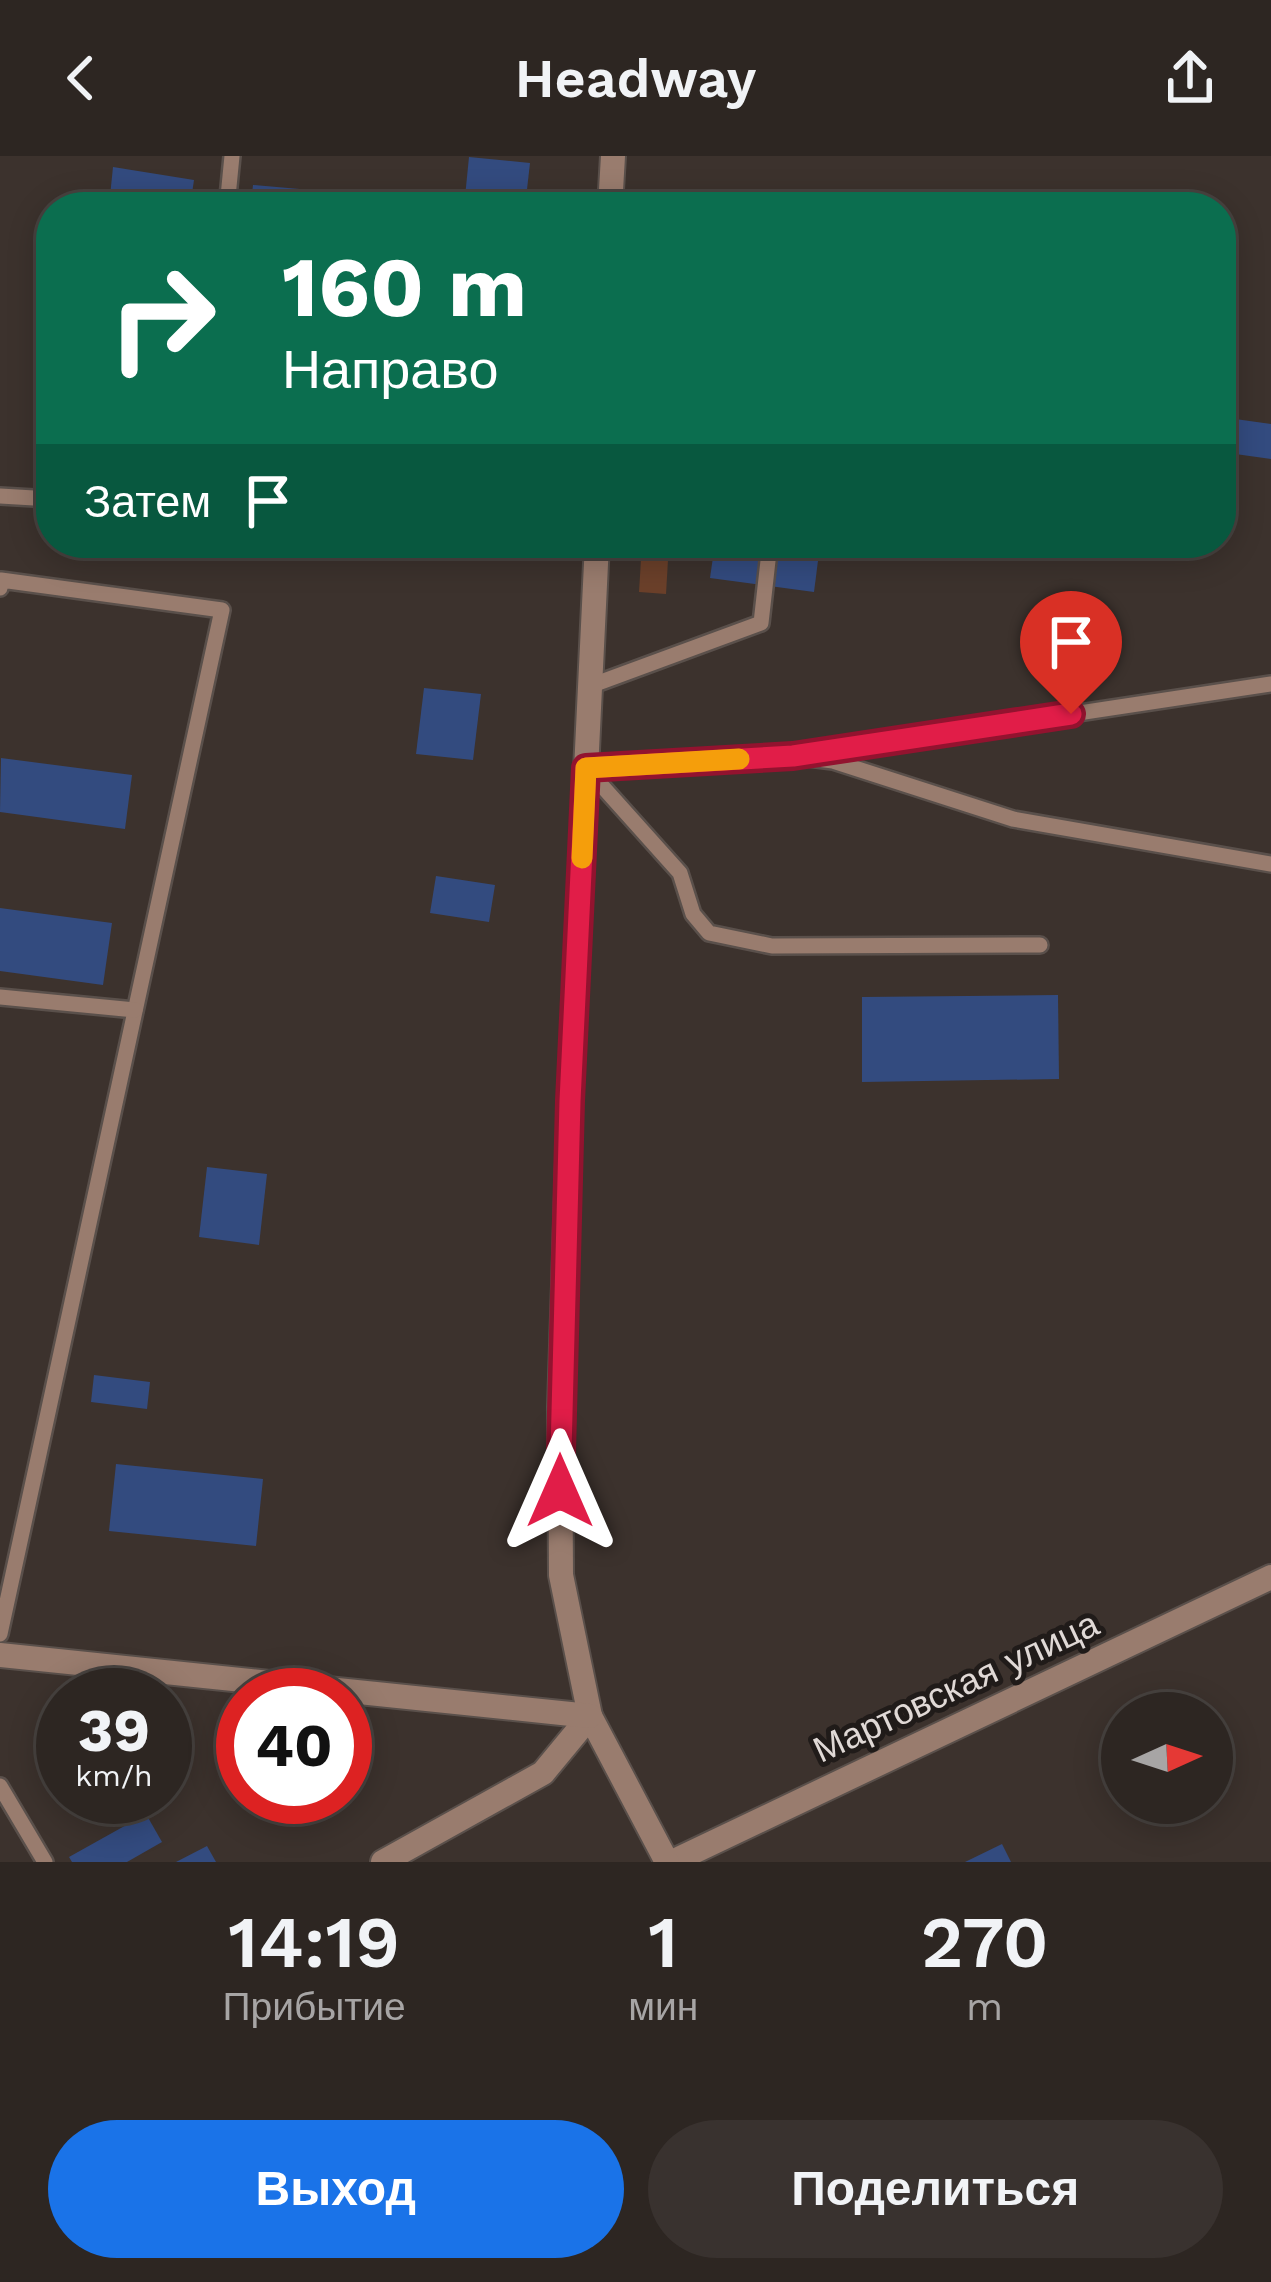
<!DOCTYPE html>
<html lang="ru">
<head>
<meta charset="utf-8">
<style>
  :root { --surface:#2d2622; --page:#39322f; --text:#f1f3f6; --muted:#a7a5a5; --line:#484340; --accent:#1a73e8 }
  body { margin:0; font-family:"Work Sans",sans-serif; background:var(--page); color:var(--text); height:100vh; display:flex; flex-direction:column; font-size:45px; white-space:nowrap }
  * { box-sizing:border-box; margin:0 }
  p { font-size:39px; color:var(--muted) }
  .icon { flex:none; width:66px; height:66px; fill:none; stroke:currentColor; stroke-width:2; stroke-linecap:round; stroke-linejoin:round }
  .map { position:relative; height:1706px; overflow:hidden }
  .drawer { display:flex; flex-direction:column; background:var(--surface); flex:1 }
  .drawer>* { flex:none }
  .hud { position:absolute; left:36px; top:36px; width:1200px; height:366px; border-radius:48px; box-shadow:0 6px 30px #0003,0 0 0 3px var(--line); background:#0b6e4f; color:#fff; overflow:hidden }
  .needle { width:78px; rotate:87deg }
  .tools { position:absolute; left:1101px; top:1536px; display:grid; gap:24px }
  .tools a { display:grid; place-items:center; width:132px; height:132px; border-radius:50%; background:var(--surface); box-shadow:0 6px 30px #0003,0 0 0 3px var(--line); font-size:60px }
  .speed { position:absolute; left:36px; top:1512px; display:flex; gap:24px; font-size:60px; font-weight:700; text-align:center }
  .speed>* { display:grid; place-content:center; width:156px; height:156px; border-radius:50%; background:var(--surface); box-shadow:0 6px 30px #0003,0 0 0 3px var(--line); line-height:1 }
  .speed small { font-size:30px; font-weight:400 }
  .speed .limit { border:18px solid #d22; background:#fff; color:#111 }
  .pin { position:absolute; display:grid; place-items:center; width:102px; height:102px; color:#fff; margin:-123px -51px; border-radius:50% 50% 50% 0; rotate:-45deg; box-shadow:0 0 12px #0007 }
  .pin .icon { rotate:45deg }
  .me { position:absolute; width:132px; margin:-66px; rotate:0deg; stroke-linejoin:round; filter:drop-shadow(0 0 9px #0008) }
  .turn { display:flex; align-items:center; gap:42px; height:252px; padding:0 48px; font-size:54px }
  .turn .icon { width:156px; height:156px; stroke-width:2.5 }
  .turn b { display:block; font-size:84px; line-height:102px }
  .then { display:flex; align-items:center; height:114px; padding:0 48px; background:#0003; gap:24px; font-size:45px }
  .eta { display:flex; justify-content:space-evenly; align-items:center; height:204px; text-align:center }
  .eta b { font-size:72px; font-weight:600; line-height:84px }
  .button { display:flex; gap:24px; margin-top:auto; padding:24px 48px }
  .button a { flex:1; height:138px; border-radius:72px; background:var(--accent); color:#fff; font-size:48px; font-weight:600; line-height:138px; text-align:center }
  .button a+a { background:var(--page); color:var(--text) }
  header { display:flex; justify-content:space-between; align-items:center; height:156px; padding:0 48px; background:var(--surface); font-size:54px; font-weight:600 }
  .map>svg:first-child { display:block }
  .green { fill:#6b402a }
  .building { fill:#334b7f }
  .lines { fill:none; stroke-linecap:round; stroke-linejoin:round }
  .service-casing { stroke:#5a504b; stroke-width:20 }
  .minor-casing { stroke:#5a504b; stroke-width:28 }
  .tertiary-casing { stroke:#5a504b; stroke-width:28 }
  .service { stroke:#997c6e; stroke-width:15 }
  .minor { stroke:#997c6e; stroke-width:24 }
  .tertiary { stroke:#997c6e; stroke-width:24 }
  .route-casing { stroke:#92132f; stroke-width:30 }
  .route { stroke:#e11d48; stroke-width:21 }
  .slow { stroke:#f59e0b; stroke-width:21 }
  .labels { text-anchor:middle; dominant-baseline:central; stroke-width:10; stroke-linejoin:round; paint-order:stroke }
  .street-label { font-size:36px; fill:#e0d9d6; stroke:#201b19 }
</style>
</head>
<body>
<header><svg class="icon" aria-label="back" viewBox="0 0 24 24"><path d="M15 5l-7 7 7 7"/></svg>Headway<svg class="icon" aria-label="share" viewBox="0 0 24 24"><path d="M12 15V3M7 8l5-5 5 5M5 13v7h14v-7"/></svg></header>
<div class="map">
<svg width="1271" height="1706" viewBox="0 0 1271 1706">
  <rect width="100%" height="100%" fill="#3c322d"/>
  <polygon class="green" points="642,387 669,387 666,438 639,436"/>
  <g class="building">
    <polygon points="469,1 530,7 525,51 464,51"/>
    <polygon points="113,11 194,24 190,51 109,50"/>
    <polygon points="253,29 311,34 310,51 251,48"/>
    <polygon points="1221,261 1271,268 1271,303 1221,296"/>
    <polygon points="442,387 505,387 504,402 441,397"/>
    <polygon points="715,387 747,387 819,397 814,436 710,422"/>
    <polygon points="424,532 481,538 473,604 416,598"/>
    <polygon points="1,602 132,619 125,673 0,656"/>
    <polygon points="436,720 495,729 489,766 430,757"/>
    <polygon points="0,752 112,767 103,829 0,815"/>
    <polygon points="1058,839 1059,923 862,926 862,841"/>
    <polygon points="207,1011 267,1018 259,1089 199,1081"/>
    <polygon points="94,1219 150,1226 147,1253 91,1246"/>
    <polygon points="116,1308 263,1323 256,1390 109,1375"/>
    <polygon points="146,1658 162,1686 127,1706 72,1706 69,1701"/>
    <polygon points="1002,1688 1011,1706 965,1706"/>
    <polygon points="207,1690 216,1706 176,1706"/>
  </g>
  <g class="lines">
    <g class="service-casing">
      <g id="service">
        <polyline points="227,51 232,0"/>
        <polyline points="0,340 51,343"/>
        <polyline points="0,432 1,424 222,454 0,1478"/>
        <polyline points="590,530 761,467 770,387"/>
        <polyline points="814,597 1271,528"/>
        <polyline points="586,612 793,600 833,605 1013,663 1271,708"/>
        <polyline points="586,612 680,717 693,758 709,777 772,790 1040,789"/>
        <polyline points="0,841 135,854"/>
        <polyline points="0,1630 45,1706"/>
      </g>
    </g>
    <g class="minor-casing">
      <g id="minor">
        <polyline points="383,1706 543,1617 590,1560"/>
        <polyline points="672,1706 1271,1421"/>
      </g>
    </g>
    <g class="tertiary-casing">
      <g id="tertiary">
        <polyline points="610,51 613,0"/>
        <polyline points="597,387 570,945 560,1251 561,1419 590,1560 667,1706"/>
        <polyline points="0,1499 590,1560"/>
      </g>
    </g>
    <use href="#service" class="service"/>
    <use href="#minor" class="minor"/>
    <use href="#tertiary" class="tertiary"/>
  </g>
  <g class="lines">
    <g class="route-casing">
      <polyline id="route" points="560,1335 570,945 586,612 793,600 1071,558"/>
    </g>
    <use href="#route" class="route"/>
    <polyline class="slow" points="582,702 586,612 739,603"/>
  </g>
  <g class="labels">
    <g class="street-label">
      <text transform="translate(956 1531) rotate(-25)">Мартовская улица</text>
    </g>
  </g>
</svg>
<div class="tools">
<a><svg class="needle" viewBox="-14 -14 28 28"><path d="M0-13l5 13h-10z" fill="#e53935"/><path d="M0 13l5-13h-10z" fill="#a7a5a5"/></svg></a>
</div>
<div class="speed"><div>39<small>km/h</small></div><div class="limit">40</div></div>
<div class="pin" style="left:1071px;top:558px;background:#d93025"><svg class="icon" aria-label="arrive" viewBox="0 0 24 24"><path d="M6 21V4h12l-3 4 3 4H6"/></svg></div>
<svg class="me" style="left:560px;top:1335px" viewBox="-20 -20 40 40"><path d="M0-17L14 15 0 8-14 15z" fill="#e11d48" stroke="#fff" stroke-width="4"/></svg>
<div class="hud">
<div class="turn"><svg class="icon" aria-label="right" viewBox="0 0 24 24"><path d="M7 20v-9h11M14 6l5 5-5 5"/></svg><div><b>160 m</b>Направо</div></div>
<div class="then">Затем<svg class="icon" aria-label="arrive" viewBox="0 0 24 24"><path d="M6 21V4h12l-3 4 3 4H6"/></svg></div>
</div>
</div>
<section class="drawer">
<div class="eta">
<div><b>14:19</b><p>Прибытие</p></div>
<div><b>1</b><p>мин</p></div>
<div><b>270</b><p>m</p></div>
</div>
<div class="button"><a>Выход</a><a>Поделиться</a></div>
</section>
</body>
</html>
